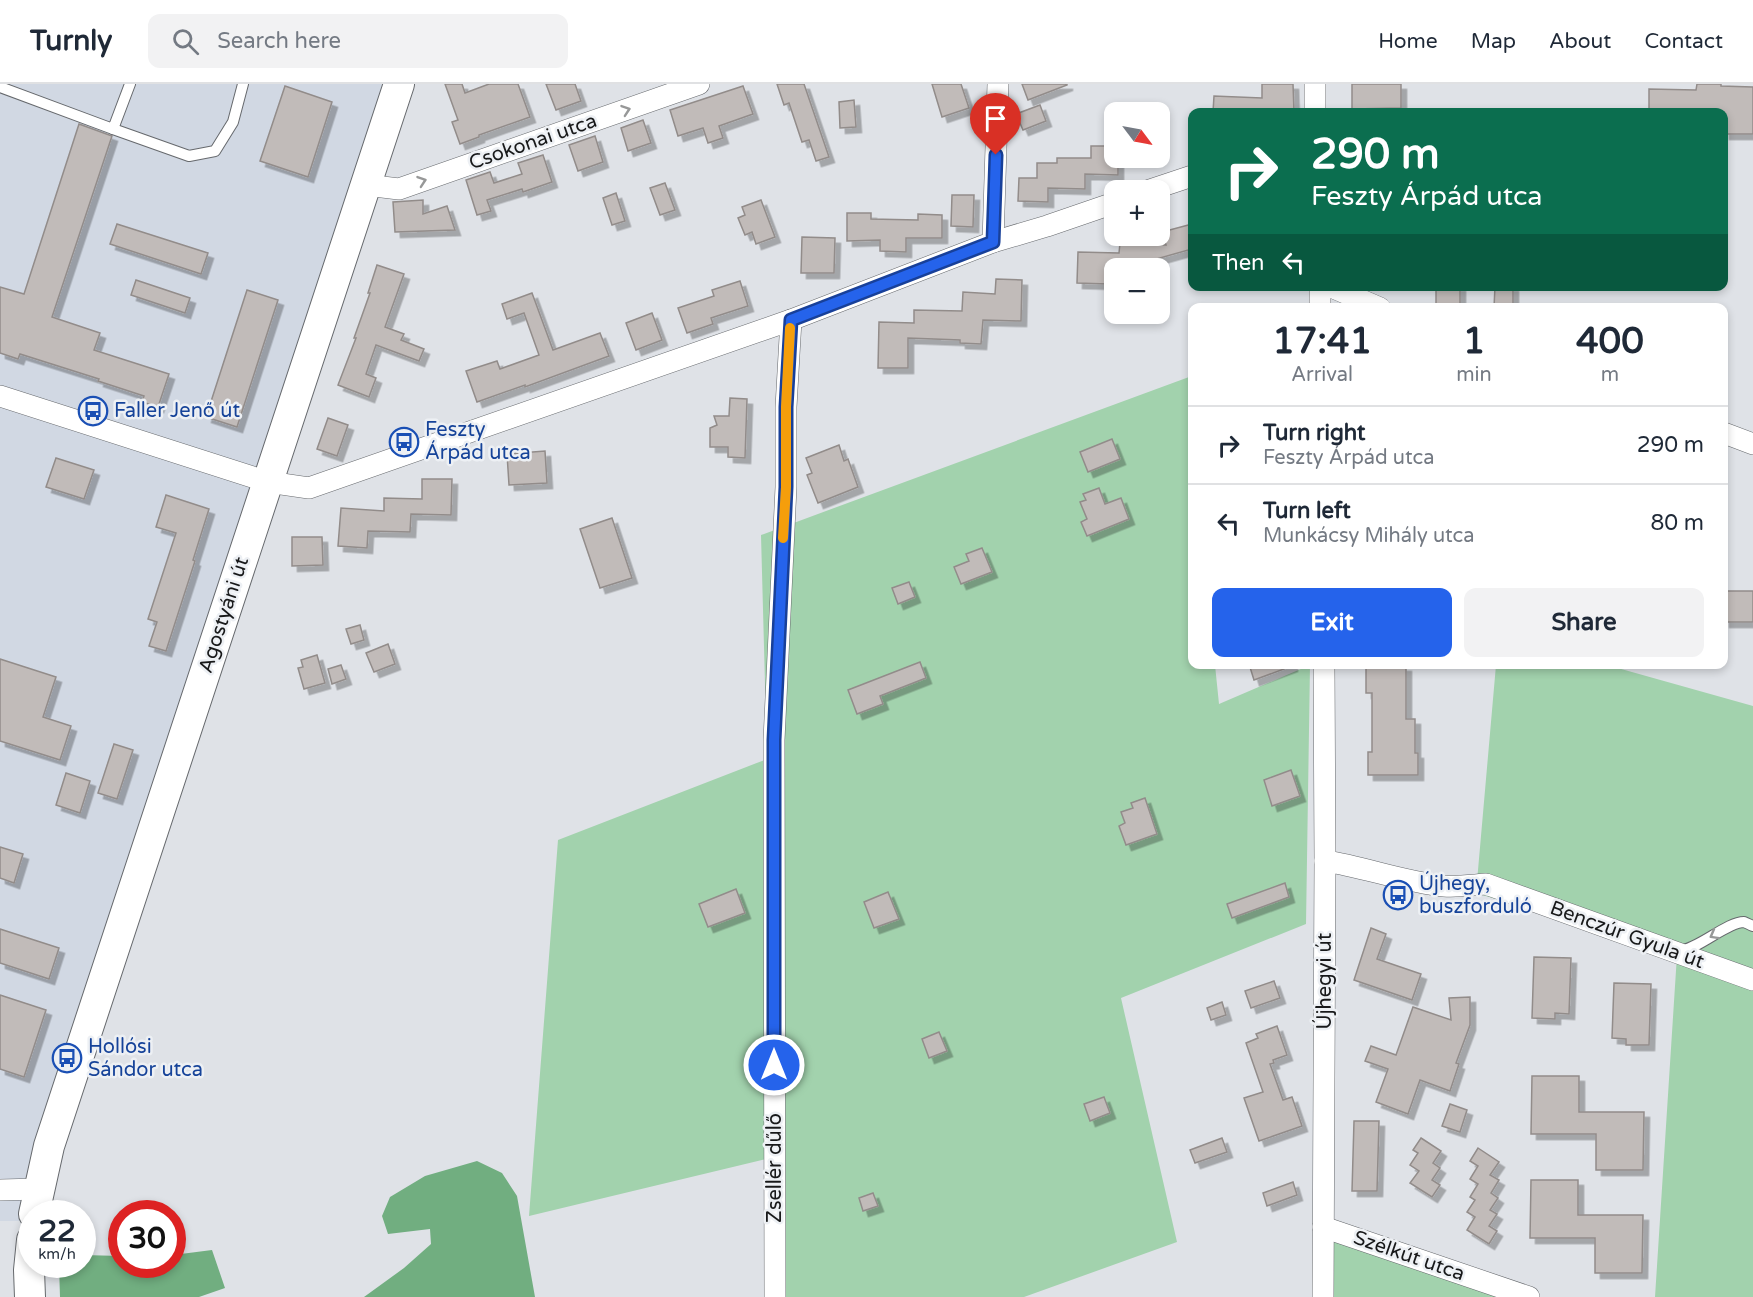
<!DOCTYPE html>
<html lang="en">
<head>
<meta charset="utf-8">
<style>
  :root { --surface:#fff; --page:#f2f2f3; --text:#1f2937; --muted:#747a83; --line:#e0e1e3; --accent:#2563eb }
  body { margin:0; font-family:"Varela Round",sans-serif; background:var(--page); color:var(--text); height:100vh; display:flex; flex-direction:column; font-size:22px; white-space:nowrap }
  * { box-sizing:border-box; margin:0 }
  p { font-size:20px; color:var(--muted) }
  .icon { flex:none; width:33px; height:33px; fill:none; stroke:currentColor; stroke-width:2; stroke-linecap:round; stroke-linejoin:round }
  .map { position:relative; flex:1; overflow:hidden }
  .drawer { position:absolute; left:1188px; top:219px; width:540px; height:366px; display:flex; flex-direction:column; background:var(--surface); border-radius:12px; box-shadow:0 3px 9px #0003 }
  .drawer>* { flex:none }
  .guide { position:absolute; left:1188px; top:24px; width:540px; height:183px; border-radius:12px; box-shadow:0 3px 9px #0003; background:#0b6e4f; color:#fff; overflow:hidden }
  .needle { width:39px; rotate:122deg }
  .buttons { position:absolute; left:1104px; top:18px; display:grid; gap:12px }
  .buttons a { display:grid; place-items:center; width:66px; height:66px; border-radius:12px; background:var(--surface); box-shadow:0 3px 9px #0003; font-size:30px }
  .speed { position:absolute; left:18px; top:1116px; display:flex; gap:12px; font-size:30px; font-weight:700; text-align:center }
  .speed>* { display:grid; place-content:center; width:78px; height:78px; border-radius:50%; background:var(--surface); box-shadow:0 3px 9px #0003; line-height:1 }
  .speed small { font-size:15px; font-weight:400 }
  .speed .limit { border:9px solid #d22; background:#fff; color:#111 }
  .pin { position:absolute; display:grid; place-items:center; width:51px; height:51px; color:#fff; margin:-62px -26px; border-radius:50% 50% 50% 0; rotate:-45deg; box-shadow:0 0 6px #0007 }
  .pin .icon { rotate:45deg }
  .me { position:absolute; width:66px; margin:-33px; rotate:0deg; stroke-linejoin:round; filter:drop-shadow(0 0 4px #0008) }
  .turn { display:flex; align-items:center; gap:21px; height:126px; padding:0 24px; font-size:27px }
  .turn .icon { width:78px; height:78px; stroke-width:2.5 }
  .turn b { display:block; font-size:42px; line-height:51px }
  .then { display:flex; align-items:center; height:57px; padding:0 24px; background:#0003; gap:12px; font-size:22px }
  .eta { display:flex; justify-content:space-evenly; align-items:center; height:102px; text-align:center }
  .eta b { font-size:36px; font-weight:700; line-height:42px }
  .primary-button { display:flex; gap:12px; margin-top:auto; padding:12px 24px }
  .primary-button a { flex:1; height:69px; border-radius:12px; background:var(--accent); color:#fff; font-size:24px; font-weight:700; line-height:69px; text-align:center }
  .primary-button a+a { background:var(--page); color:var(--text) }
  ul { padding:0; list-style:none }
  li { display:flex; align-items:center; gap:18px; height:78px; padding:0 24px; border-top:2px solid var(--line) }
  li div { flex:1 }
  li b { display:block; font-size:22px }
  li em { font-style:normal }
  header { display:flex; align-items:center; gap:36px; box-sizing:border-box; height:84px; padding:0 30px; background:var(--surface); border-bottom:2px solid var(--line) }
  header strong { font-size:28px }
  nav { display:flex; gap:33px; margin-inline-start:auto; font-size:21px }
  .search { width:420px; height:54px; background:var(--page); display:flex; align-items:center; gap:15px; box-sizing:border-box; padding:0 21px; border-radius:12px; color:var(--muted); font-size:22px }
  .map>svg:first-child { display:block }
  .built { fill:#d1d8e3 }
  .green { fill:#a2d2ad }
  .forest { fill:#71ae80 }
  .building { fill:#c1bbb9; stroke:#928c8a; stroke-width:1.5; filter:url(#shadow) }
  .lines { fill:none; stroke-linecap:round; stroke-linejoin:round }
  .lane-casing { stroke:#66696d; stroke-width:12 }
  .street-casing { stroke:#66696d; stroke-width:22 }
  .secondary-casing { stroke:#66696d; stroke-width:32 }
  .lane { stroke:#fff; stroke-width:10 }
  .street { stroke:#fff; stroke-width:21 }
  .secondary { stroke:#fff; stroke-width:30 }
  .oneway { stroke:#979898 }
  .route-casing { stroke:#184099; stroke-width:15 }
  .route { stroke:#2563eb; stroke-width:10 }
  .slow { stroke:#f59e0b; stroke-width:10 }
  .labels { text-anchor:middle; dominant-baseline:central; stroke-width:5; stroke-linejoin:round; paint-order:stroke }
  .street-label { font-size:20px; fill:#18191a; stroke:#edf0f4 }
  .transit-label { font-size:20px; fill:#164399; stroke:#edf0f4; text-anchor:start }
</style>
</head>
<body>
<header>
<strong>Turnly</strong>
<div class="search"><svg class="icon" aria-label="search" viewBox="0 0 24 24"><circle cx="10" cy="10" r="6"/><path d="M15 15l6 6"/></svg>Search here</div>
<nav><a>Home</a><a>Map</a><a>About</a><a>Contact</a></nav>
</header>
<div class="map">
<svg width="1753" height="1213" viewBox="0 0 1753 1213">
  <defs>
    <filter id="shadow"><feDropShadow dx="5.5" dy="5.5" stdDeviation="0" flood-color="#0004"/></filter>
  </defs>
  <rect width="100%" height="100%" fill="#dfe2e7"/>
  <polygon class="built" points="0,0 399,0 31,1137 0,1137"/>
  <g class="green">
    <polygon points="1189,293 1192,335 1192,580 1215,581 1219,620 1310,581 1306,840 1121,914 1177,1158 1024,1213 780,1213 774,1073 529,1132 558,756 767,675 761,451"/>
    <polygon points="1496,581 1607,581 1753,622 1753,1213 1655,1213 1677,871 1476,809"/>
    <polygon points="1331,1145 1528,1213 1333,1213"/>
  </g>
  <g class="forest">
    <polygon points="477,1077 502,1089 517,1112 535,1213 364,1213 404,1184 431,1160 430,1145 388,1150 382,1132 390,1113 425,1092"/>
    <polygon points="212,1166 225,1204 199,1213 60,1213 59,1181 82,1180 83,1171 121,1172 122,1180 172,1180 173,1171"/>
  </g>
  <g class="building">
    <polygon points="445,0 462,0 465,9 489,0 518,0 530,33 479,51 479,53 460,60 452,38 458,36"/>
    <polygon points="546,0 575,0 581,17 556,26"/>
    <polygon points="777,0 804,0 829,73 816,77 809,56 802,58 789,19 784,21"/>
    <polygon points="932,0 961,0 969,24 942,33"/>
    <polygon points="1022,0 1067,0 1067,1 1028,16"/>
    <polygon points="1262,0 1293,0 1294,28 1213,28 1214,12 1262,14"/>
    <polygon points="1352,0 1401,0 1401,24 1352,25"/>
    <polygon points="1697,0 1721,0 1721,2 1753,3 1753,50 1724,50 1724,28 1704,28 1704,26 1649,25 1649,5 1696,6"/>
    <polygon points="285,2 332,18 308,93 260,77"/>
    <polygon points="743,2 753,30 719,42 723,54 708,59 703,44 678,52 670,26"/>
    <polygon points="854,16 856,43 840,44 839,18"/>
    <polygon points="1040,21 1046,37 1023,46 1016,30"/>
    <polygon points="643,36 651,59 628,67 621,44"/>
    <polygon points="79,40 112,52 52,233 100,249 94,266 169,290 158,323 142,318 144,312 98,297 99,295 20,270 18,275 0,269 0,203 24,210"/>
    <polygon points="595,52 603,78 578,87 569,61"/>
    <polygon points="1091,62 1114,62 1114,74 1118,74 1118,91 1085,90 1085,105 1048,104 1048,118 1018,117 1019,94 1037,94 1037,79 1057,79 1057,74 1091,74"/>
    <polygon points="543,71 552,98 523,108 522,105 487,116 491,127 477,131 466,96 490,88 494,99 522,90 518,79"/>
    <polygon points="665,99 675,126 660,131 650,104"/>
    <polygon points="616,109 625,137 612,141 603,114"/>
    <polygon points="952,111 974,111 973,143 951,142"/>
    <polygon points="423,116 423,130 447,122 455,146 395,148 393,118"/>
    <polygon points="761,116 775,153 756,160 752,148 745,151 738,134 745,131 742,123"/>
    <polygon points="847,129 871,129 871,135 918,136 918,130 942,131 942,154 906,154 906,168 880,167 880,156 847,157"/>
    <polygon points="117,140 208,169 201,190 110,160"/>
    <polygon points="1192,140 1192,165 1149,177 1148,184 1108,184 1108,200 1077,199 1078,168 1119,169 1120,159 1166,161 1162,148"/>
    <polygon points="802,153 835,154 834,189 801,189"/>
    <polygon points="377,181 404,190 385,243 404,250 401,256 424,265 419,277 376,261 366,290 376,294 369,313 338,301 356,254 354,254 370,209 368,209"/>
    <polygon points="996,195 1022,196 1021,237 983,236 981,260 960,259 960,256 908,254 908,284 878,284 879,238 914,239 914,226 962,227 963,208 995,210"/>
    <polygon points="136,196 190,214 185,229 131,211"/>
    <polygon points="740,197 748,222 711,234 713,240 687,249 678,224 714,212 712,206"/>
    <rect x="1436" y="202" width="24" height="22"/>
    <polygon points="1495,202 1513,202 1513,224 1494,224"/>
    <polygon points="247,206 278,216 237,343 206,333"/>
    <polygon points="532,209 553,266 600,249 609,272 525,303 525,301 477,318 466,287 497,277 500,285 539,271 524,229 507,235 502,220"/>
    <polygon points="652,229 662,256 636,266 626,239"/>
    <polygon points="730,314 747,315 745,374 728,373 728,363 710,363 710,344 717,341 714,332 729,332"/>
    <polygon points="328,334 348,341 337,372 317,365"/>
    <polygon points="1112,355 1120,375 1088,388 1080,368"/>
    <polygon points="839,361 844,377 848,375 858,403 818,419 807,391 812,389 806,374"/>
    <polygon points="545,367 547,399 509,401 507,370"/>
    <polygon points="56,374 94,386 84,415 46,403"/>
    <polygon points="422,395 452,395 451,431 411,430 410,448 368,447 367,464 338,462 341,424 384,427 384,414 422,415"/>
    <polygon points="1099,404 1105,420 1121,414 1129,435 1087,452 1081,438 1087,435 1080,418 1086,416 1083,410"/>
    <polygon points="166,411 209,425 193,476 195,477 166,567 149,562 157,538 148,535 176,449 156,443"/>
    <polygon points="612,434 632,494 600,504 580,445"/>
    <polygon points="292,453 322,453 323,481 292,482"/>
    <polygon points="982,464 992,488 961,500 954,483 969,477 966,470"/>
    <polygon points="909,498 915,513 898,520 892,504"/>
    <rect x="1724" y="507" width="29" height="31"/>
    <polygon points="360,541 364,556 351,560 346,545"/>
    <polygon points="388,560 395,580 374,588 366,569"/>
    <polygon points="317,571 325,599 304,605 298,584 303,583 301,576"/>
    <polygon points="0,575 56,593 43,633 71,642 60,676 0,657"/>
    <polygon points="920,578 926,594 880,612 883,620 857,630 848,606"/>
    <polygon points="1249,580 1292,580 1292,582 1254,596"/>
    <polygon points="341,581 346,595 332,600 328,585"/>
    <polygon points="1366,582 1406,582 1406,635 1415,635 1415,669 1418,669 1418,691 1368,691 1368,668 1372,668 1372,609 1366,609"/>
    <polygon points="114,660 133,666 117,715 98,709"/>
    <polygon points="1291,686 1300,712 1272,722 1264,696"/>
    <polygon points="66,689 90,697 80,729 56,721"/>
    <polygon points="1145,714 1157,750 1126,761 1119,742 1125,739 1121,728 1133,724 1131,719"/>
    <polygon points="0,763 23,770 14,799 0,794"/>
    <polygon points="1285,799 1289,813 1232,834 1227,820"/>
    <polygon points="736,805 745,829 708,843 699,820"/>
    <polygon points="888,808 899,835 874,844 864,818"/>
    <polygon points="1371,844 1386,850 1377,875 1421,890 1412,916 1354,896"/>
    <polygon points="0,845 59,864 49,895 0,879"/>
    <polygon points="1534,873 1571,874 1569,930 1555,929 1555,935 1532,934"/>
    <polygon points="1274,897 1280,914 1251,924 1245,907"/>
    <polygon points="1614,899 1651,900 1649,961 1626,961 1626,955 1612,954"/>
    <polygon points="0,911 46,926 24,993 0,985"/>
    <polygon points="1470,913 1470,941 1456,979 1459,980 1450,1007 1420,996 1408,1030 1376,1018 1388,985 1365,977 1371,962 1396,971 1413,923 1451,936 1449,914"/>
    <polygon points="1222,918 1226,931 1211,936 1207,924"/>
    <polygon points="1277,942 1287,971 1273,976 1274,979 1270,980 1283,1016 1292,1013 1302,1042 1259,1057 1244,1014 1263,1008 1246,959 1258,954 1256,950"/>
    <polygon points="939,948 947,967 929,974 922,955"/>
    <polygon points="1532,992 1579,992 1579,1028 1644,1028 1643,1086 1596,1086 1596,1050 1531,1050"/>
    <polygon points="1104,1013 1110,1029 1090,1037 1084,1020"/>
    <polygon points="1450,1020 1467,1026 1460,1048 1442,1042"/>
    <polygon points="1354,1037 1379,1037 1377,1107 1352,1107"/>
    <polygon points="1222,1054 1227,1068 1195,1079 1190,1066"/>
    <polygon points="1421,1054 1441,1067 1433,1079 1440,1084 1432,1096 1440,1101 1432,1113 1410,1099 1419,1087 1410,1081 1418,1069 1413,1066"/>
    <polygon points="1478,1064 1499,1078 1490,1091 1499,1096 1491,1109 1498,1114 1490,1126 1497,1130 1489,1142 1497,1147 1489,1160 1467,1146 1475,1133 1467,1128 1475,1116 1470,1113 1478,1100 1470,1095 1478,1082 1470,1077"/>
    <polygon points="1531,1096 1578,1096 1578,1131 1643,1131 1642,1189 1595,1189 1595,1154 1530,1154"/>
    <polygon points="1293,1098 1297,1111 1267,1122 1263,1109"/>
    <polygon points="873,1109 878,1122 863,1127 859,1114"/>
  </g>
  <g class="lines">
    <g class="lane-casing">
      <g id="lane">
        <polyline points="0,3 113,45 130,0"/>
        <polyline points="113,45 189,72 215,67 233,38 243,0"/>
        <path d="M1680,867C1700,864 1727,838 1744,838C1747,839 1750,841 1753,842"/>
      </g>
    </g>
    <g class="street-casing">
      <g id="street">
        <polyline points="1315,28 1315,0"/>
        <polyline points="366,101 399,105 699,0"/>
        <polyline points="1150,106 1192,92"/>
        <polyline points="993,158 998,0"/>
        <polyline points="1320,202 1320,224"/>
        <polyline points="1329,202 1380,224"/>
        <polyline points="0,312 268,398 309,404 791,236 993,158 1047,142 1114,119"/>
        <polyline points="1724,349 1753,360"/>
        <path d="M1325,777C1365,783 1403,798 1444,802C1457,803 1472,801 1486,800L1753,896"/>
        <polyline points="0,1106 38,1105"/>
        <polyline points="1323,1143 1529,1213"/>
        <polyline points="775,1213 774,656 786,403 786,323 791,236"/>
        <polyline points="1323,1213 1325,777 1324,580"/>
      </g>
    </g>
    <g class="secondary-casing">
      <g id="secondary">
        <polyline points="34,1130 49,1062 399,0"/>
        <polyline points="30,1213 29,1186 32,1156"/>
      </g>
    </g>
    <use href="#lane" class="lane"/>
    <use href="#street" class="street"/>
    <use href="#secondary" class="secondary"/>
  </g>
  <defs><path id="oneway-chevron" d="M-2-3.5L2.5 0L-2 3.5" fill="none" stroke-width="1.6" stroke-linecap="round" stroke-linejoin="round" transform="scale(1.5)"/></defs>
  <g class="oneway">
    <use href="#oneway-chevron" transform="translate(626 26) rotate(-19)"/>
    <use href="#oneway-chevron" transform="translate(422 97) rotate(-19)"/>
    <use href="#oneway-chevron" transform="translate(1714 851) rotate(151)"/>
  </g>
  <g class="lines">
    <g class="route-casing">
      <polyline id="route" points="774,981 774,656 786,403 786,323 791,236 993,158 996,71"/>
    </g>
    <use href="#route" class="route"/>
    <polyline class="slow" points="783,454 786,403 786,323 790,244"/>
  </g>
  <defs>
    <g id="bus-ring" transform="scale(1.5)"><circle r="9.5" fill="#edf0f4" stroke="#1a4fb4" stroke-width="1.5"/><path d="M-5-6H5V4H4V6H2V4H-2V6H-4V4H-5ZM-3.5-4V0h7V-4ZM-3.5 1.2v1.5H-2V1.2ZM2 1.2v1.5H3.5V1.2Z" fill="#1a4fb4"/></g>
  </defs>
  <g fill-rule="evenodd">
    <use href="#bus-ring" x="93" y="327"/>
    <use href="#bus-ring" x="404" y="358"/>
    <use href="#bus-ring" x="1398" y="811"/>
    <use href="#bus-ring" x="67" y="974"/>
  </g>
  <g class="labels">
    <g class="street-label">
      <text transform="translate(533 58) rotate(-19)">Csokonai utca</text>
      <text transform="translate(224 531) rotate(-72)">Agostyáni út</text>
      <text transform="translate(1627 851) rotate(20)">Benczúr Gyula út</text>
      <text transform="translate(1325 897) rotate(-90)">Újhegyi út</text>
      <text transform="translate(775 1084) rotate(-90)">Zsellér dűlő</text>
      <text transform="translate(1409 1172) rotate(19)">Szélkút utca</text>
    </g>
    <g class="transit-label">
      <text x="114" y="327">Faller Jenő út</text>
      <text x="425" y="346">Feszty<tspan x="425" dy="23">Árpád utca</tspan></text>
      <text x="1419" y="800">Újhegy,<tspan x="1419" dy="23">buszforduló</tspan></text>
      <text x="88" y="963">Hollósi<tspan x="88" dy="23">Sándor utca</tspan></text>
    </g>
  </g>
</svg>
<div class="buttons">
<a><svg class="needle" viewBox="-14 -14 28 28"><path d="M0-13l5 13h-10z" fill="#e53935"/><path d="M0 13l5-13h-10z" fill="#747a83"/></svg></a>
<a>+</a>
<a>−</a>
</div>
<div class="speed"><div>22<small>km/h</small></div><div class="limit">30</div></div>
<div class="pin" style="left:996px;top:71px;background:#d93025"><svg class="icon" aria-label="arrive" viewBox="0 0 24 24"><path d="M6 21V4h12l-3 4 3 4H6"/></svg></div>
<svg class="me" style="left:774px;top:981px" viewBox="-20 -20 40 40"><circle r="17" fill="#2563eb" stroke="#fff" stroke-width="3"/><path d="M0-11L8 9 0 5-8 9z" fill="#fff"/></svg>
<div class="guide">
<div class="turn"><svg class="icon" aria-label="right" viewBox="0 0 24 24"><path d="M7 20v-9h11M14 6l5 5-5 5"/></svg><div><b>290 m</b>Feszty Árpád utca</div></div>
<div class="then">Then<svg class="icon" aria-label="left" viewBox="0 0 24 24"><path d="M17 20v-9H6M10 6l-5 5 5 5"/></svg></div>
</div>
<section class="drawer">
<div class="eta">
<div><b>17:41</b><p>Arrival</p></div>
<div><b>1</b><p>min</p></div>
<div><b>400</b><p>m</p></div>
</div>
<ul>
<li><svg class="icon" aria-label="right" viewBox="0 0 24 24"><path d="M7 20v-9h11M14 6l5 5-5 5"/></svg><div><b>Turn right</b><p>Feszty Árpád utca</p></div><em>290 m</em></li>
<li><svg class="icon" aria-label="left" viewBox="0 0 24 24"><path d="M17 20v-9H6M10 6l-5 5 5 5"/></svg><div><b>Turn left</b><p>Munkácsy Mihály utca</p></div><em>80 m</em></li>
</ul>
<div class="primary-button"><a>Exit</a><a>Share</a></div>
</section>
</div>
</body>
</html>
